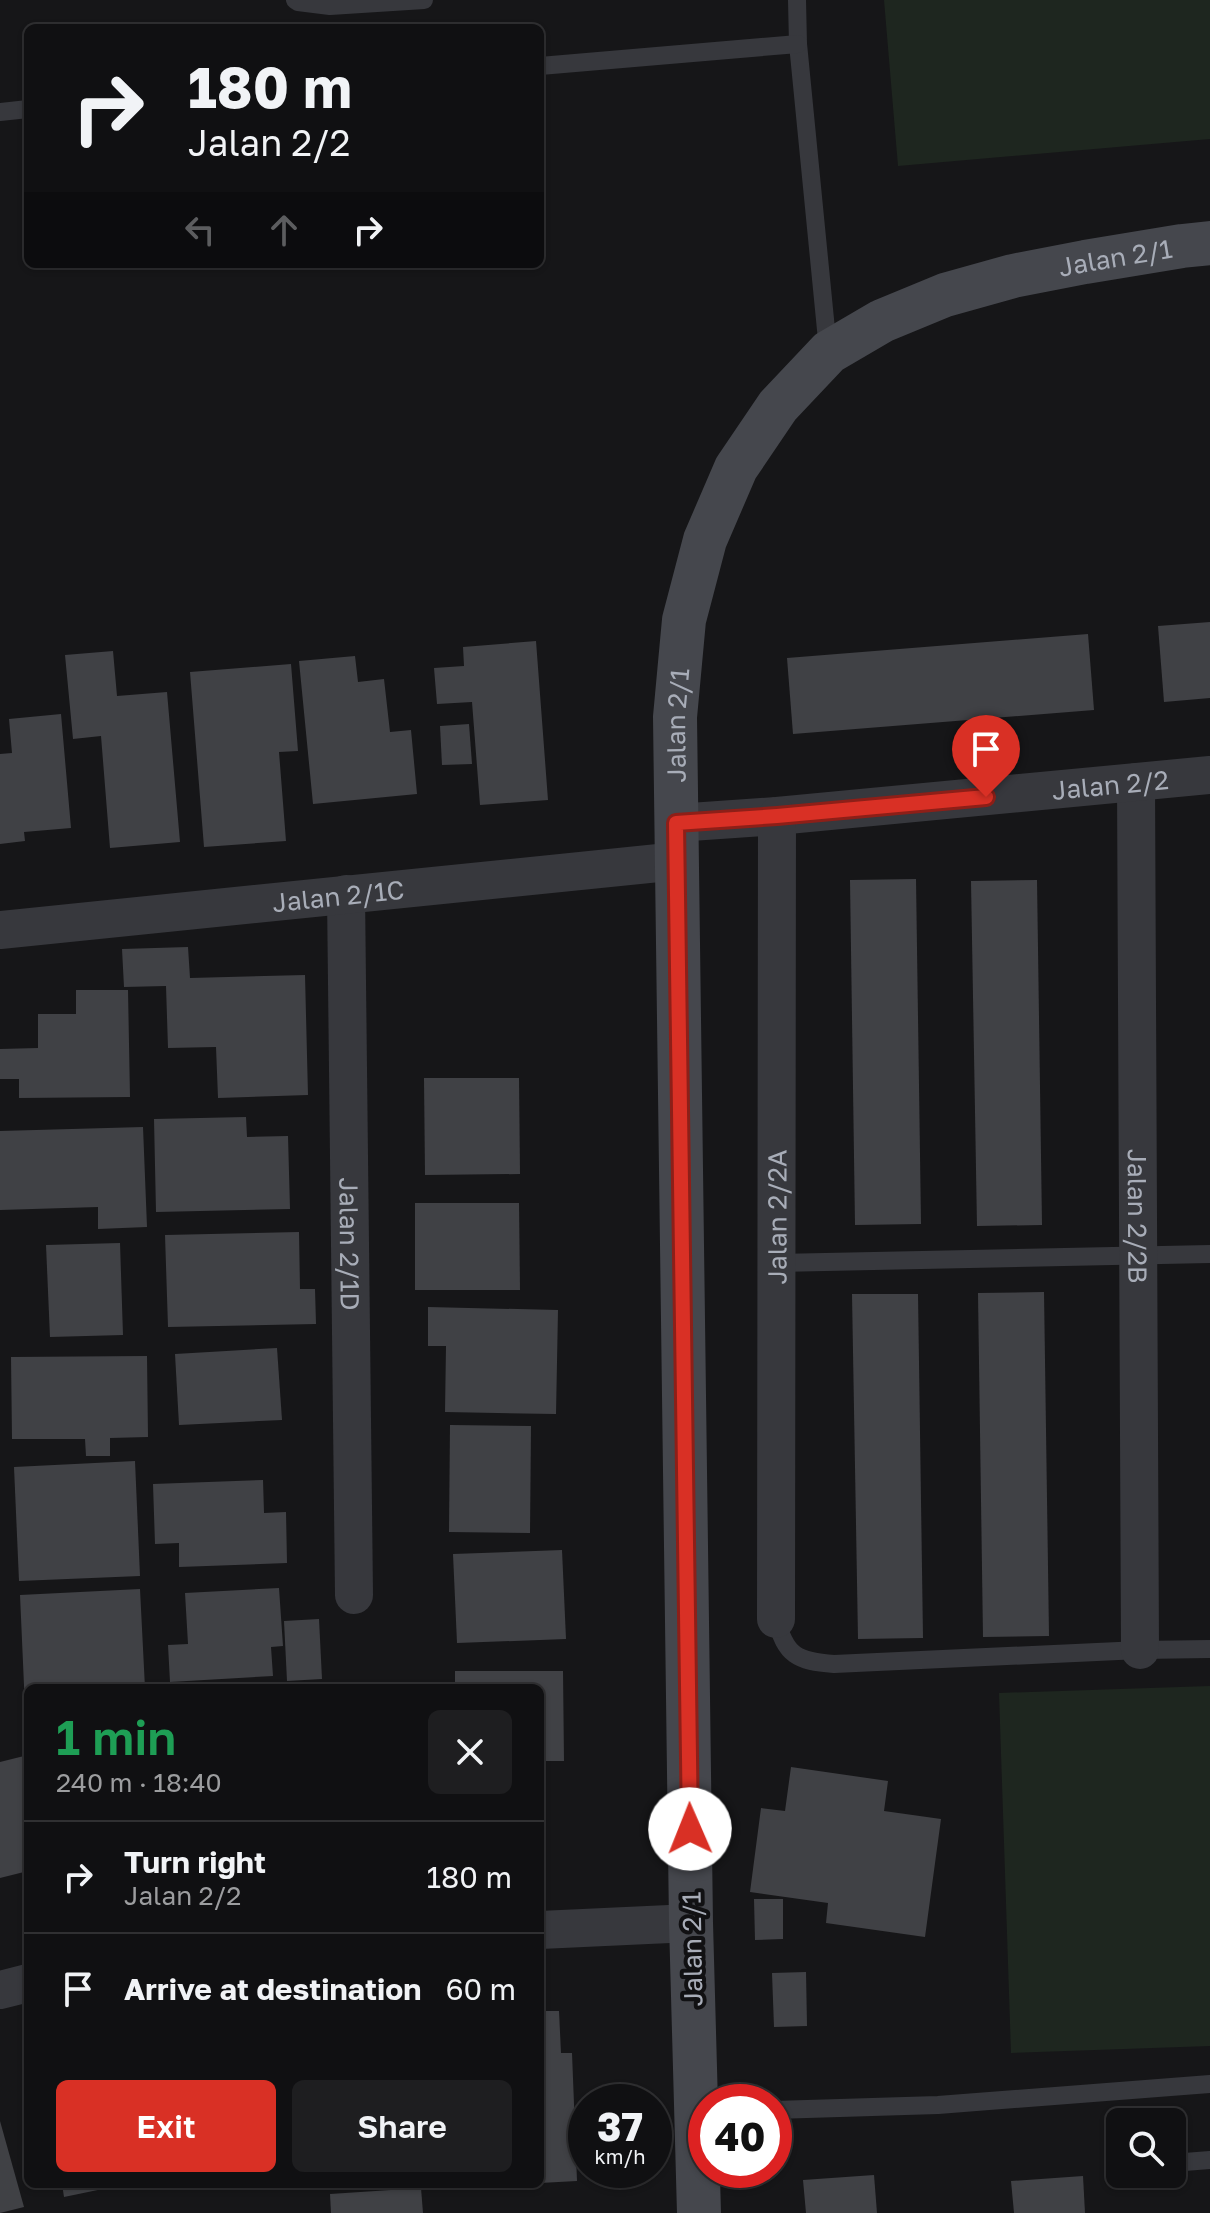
<!DOCTYPE html>
<html lang="en">
<head>
<meta charset="utf-8">
<style>
  :root { --surface:#101012; --page:#1e1e20; --text:#f1f3f6; --muted:#9c9d9f; --line:#303032; --accent:#d93025 }
  body { margin:0; font-family:"Golos Text",sans-serif; background:var(--page); color:var(--text); height:100vh; display:flex; flex-direction:column; font-size:30px; white-space:nowrap }
  * { box-sizing:border-box; margin:0 }
  p { font-size:26px; color:var(--muted) }
  .icon { flex:none; width:44px; height:44px; fill:none; stroke:currentColor; stroke-width:2; stroke-linecap:round; stroke-linejoin:round }
  .map { position:relative; flex:1; overflow:hidden }
  .side { position:absolute; left:24px; top:1684px; width:520px; height:504px; display:flex; flex-direction:column; background:var(--surface); border-radius:12px; box-shadow:0 2px 6px #0004,0 0 0 2px var(--line) }
  .side>* { flex:none }
  .top-card { position:absolute; left:24px; top:24px; width:520px; height:244px; border-radius:12px; box-shadow:0 2px 6px #0004,0 0 0 2px var(--line); background:#101012; color:var(--text); overflow:hidden }
  .controls { position:absolute; left:1106px; top:2108px; display:grid; gap:16px }
  .controls a { display:grid; place-items:center; width:80px; height:80px; border-radius:12px; background:var(--surface); box-shadow:0 2px 6px #0004,0 0 0 2px var(--line); font-size:40px }
  .speed { position:absolute; left:568px; top:2084px; display:flex; gap:16px; font-size:40px; font-weight:700; text-align:center }
  .speed>* { display:grid; place-content:center; width:104px; height:104px; border-radius:50%; background:var(--surface); box-shadow:0 2px 6px #0004,0 0 0 2px var(--line); line-height:1 }
  .speed small { font-size:20px; font-weight:400 }
  .speed .limit { border:12px solid #d22; background:#fff; color:#111 }
  .pin { position:absolute; display:grid; place-items:center; width:68px; height:68px; color:#fff; margin:-82px -34px; border-radius:50% 50% 50% 0; rotate:-45deg; box-shadow:0 0 8px #0007 }
  .pin .icon { rotate:45deg }
  .me { position:absolute; width:88px; margin:-44px; rotate:359deg; stroke-linejoin:round; filter:drop-shadow(0 0 6px #0008) }
  .turn { display:flex; align-items:center; gap:28px; height:168px; padding:0 32px; font-size:36px }
  .turn .icon { width:104px; height:104px; stroke-width:2.5 }
  .turn b { display:block; font-size:56px; line-height:68px }
  .lanes { display:flex; align-items:center; height:76px; padding:0 32px; background:#0003; justify-content:center; gap:40px; direction:ltr }
  .lanes .off { opacity:.35 }
  .round { display:grid; place-items:center; flex:none; width:84px; height:84px; border-radius:12px; background:var(--page) }
  .head { display:flex; align-items:center; justify-content:space-between; height:136px; padding:0 32px }
  h1 { font-size:48px; font-weight:600; line-height:60px; color:#1e9e55 }
  .primary-button { display:flex; gap:16px; margin-top:auto; padding:16px 32px }
  .primary-button a { flex:1; height:92px; border-radius:12px; background:var(--accent); color:#fff; font-size:32px; font-weight:600; line-height:92px; text-align:center }
  .primary-button a+a { background:var(--page); color:var(--text) }
  ul { padding:0; list-style:none }
  li { display:flex; align-items:center; gap:24px; height:112px; padding:0 32px; border-top:2px solid var(--line) }
  li div { flex:1 }
  li b { display:block; font-size:30px }
  li em { font-style:normal }
  .map>svg:first-child { display:block }
  .green { fill:#1e261f }
  .building { fill:#404145 }
  .lines { fill:none; stroke-linecap:round; stroke-linejoin:round }
  .lane { stroke:#37383d; stroke-width:18 }
  .street { stroke:#37383d; stroke-width:38 }
  .secondary { stroke:#45474d; stroke-width:44 }
  .route-casing { stroke:#8d1f18; stroke-width:20 }
  .route { stroke:#d93025; stroke-width:14 }
  .labels { text-anchor:middle; dominant-baseline:central; stroke-width:8; stroke-linejoin:round; paint-order:stroke }
  .street-label { font-size:26px; fill:#a8adb8; stroke:#111113 }
</style>
</head>
<body>
<div class="map">
<svg width="1210" height="2213" viewBox="0 0 1210 2213">
  <rect width="100%" height="100%" fill="#161618"/>
  <g class="green">
    <polygon points="884,0 1210,0 1210,139 898,166"/>
    <polygon points="1210,1686 1210,2046 1011,2053 999,1693"/>
  </g>
  <g class="building">
    <polygon points="1210,622 1210,698 1164,702 1158,626"/>
    <polygon points="1088,634 1094,710 793,734 787,658"/>
    <polygon points="536,641 548,800 480,805 472,702 437,704 434,668 464,666 463,647"/>
    <polygon points="113,651 117,696 167,692 180,842 110,848 101,736 73,739 65,655"/>
    <polygon points="355,656 358,682 384,679 390,732 411,730 417,794 313,804 299,661"/>
    <polygon points="291,664 298,751 279,752 286,841 204,847 190,672"/>
    <polygon points="61,714 71,828 24,832 25,841 0,844 0,754 12,753 9,719"/>
    <polygon points="469,724 472,764 442,765 440,726"/>
    <polygon points="916,879 921,1224 855,1225 850,880"/>
    <polygon points="1037,880 1042,1225 977,1226 971,881"/>
    <polygon points="188,947 190,978 305,975 308,1095 218,1098 216,1047 168,1048 166,986 124,987 122,949"/>
    <polygon points="76,990 128,990 130,1097 19,1098 19,1079 0,1079 0,1049 38,1048 38,1014 76,1014"/>
    <polygon points="424,1078 519,1078 520,1174 425,1175"/>
    <polygon points="246,1117 247,1137 288,1136 290,1209 156,1212 154,1119"/>
    <polygon points="143,1127 147,1227 98,1229 98,1207 0,1210 0,1131"/>
    <polygon points="415,1203 519,1203 520,1290 415,1290"/>
    <polygon points="299,1232 300,1289 315,1289 316,1324 168,1327 165,1235"/>
    <polygon points="120,1243 123,1335 50,1337 46,1245"/>
    <polygon points="1044,1292 1049,1636 983,1637 978,1293"/>
    <polygon points="852,1294 918,1294 923,1638 858,1639"/>
    <polygon points="428,1307 558,1310 556,1414 445,1412 446,1346 428,1346"/>
    <polygon points="277,1348 282,1420 179,1425 175,1354"/>
    <polygon points="147,1356 148,1437 110,1438 110,1456 86,1456 85,1439 12,1439 11,1357"/>
    <polygon points="450,1425 531,1426 530,1533 449,1532"/>
    <polygon points="135,1461 140,1576 19,1581 14,1467"/>
    <polygon points="263,1480 264,1513 286,1512 287,1563 179,1567 179,1543 155,1544 153,1484"/>
    <polygon points="562,1550 566,1639 457,1643 453,1554"/>
    <polygon points="279,1588 283,1646 271,1647 273,1676 170,1682 168,1645 188,1644 185,1593"/>
    <polygon points="140,1589 145,1688 28,1688 28,1708 25,1708 20,1595"/>
    <polygon points="319,1619 322,1679 287,1681 284,1621"/>
    <polygon points="455,1671 563,1671 564,1761 540,1761 540,1688 455,1688"/>
    <polygon points="28,1755 28,1871 0,1878 0,1762"/>
    <polygon points="791,1767 888,1781 884,1811 941,1819 925,1937 826,1923 828,1903 750,1892 761,1808 785,1811"/>
    <polygon points="754,1899 783,1899 783,1939 755,1940"/>
    <polygon points="806,1972 807,2026 774,2027 772,1973"/>
    <polygon points="540,2011 559,2011 561,2053 572,2053 577,2181 540,2183"/>
    <polygon points="0,2121 24,2207 0,2213"/>
    <polygon points="874,2175 877,2213 806,2213 803,2180"/>
    <polygon points="1083,2176 1085,2213 1014,2213 1011,2181"/>
    <polygon points="62,2184 122,2184 122,2185 64,2197"/>
    <polygon points="421,2188 423,2213 331,2213 330,2194"/>
  </g>
  <g class="lines">
    <g class="lane">
      <polyline points="295,0 298,2 330,6 424,0"/>
      <polyline points="797,0 798,44 828,350"/>
      <polyline points="540,66 798,44"/>
      <polyline points="0,112 28,109"/>
      <polyline points="777,1263 1210,1254"/>
      <path d="M776,1619C786,1656 797,1661 834,1664L1140,1650L1210,1649"/>
      <polyline points="774,2110 938,2105 1210,2084"/>
      <polyline points="1172,2163 1210,2160"/>
    </g>
    <g class="street">
      <path id="s1" d="M1136,782L1140,1650"/>
      <path id="s2" d="M676,823L777,816L1210,775"/>
      <path id="s3" d="M346,894L354,1595"/>
      <path id="s4" d="M0,930L678,861"/>
      <path id="s5" d="M776,1619L777,816"/>
      <polyline points="540,1930 691,1923"/>
      <polyline points="0,1990 28,1983"/>
    </g>
    <path class="secondary" id="s6" d="M699,2213L691,1923L675,717L684,620L705,540L736,468L778,406L829,352L882,321L945,295L1013,276L1085,262L1182,246L1210,243"/>
  </g>
  <g class="lines">
    <g class="route-casing">
      <polyline id="route" points="690,1829 676,823 777,816 986,797"/>
    </g>
    <use href="#route" class="route"/>
  </g>
  <g class="labels">
    <g class="street-label">
      <text stroke="none"><textPath href="#s6" startOffset="2208">Jalan 2/1</textPath></text>
      <text stroke="none"><textPath href="#s6" startOffset="1488">Jalan 2/1</textPath></text>
      <text stroke="none"><textPath href="#s2" startOffset="436">Jalan 2/2</textPath></text>
      <text stroke="none"><textPath href="#s4" startOffset="340">Jalan 2/1C</textPath></text>
      <text stroke="none"><textPath href="#s1" startOffset="434">Jalan 2/2B</textPath></text>
      <text stroke="none"><textPath href="#s5" startOffset="402">Jalan 2/2A</textPath></text>
      <text stroke="none"><textPath href="#s3" startOffset="350">Jalan 2/1D</textPath></text>
      <text transform="translate(692 1949) rotate(-91)">Jalan 2/1</text>
    </g>
  </g>
</svg>
<div class="controls">
<a><svg class="icon" aria-label="search" viewBox="0 0 24 24"><circle cx="10" cy="10" r="6"/><path d="M15 15l6 6"/></svg></a>
</div>
<div class="speed"><div>37<small>km/h</small></div><div class="limit">40</div></div>
<div class="pin" style="left:986px;top:797px;background:#d93025"><svg class="icon" aria-label="arrive" viewBox="0 0 24 24"><path d="M6 21V4h12l-3 4 3 4H6"/></svg></div>
<svg class="me" style="left:690px;top:1829px" viewBox="-20 -20 40 40"><circle r="19" fill="#fff"/><path d="M0-13L10 11 0 6-10 11z" fill="#d93025"/></svg>
<div class="top-card">
<div class="turn"><svg class="icon" aria-label="right" viewBox="0 0 24 24"><path d="M7 20v-9h11M14 6l5 5-5 5"/></svg><div><b>180 m</b>Jalan 2/2</div></div>
<div class="lanes"><svg class="icon off" aria-label="left" viewBox="0 0 24 24"><path d="M17 20v-9H6M10 6l-5 5 5 5"/></svg><svg class="icon off" aria-label="ahead" viewBox="0 0 24 24"><path d="M12 20V5M6 11l6-6 6 6"/></svg><svg class="icon" aria-label="right" viewBox="0 0 24 24"><path d="M7 20v-9h11M14 6l5 5-5 5"/></svg></div>
</div>
<section class="side">
<div class="head"><div><h1>1 min</h1><p>240 m · 18:40</p></div><a class="round"><svg class="icon" aria-label="close" viewBox="0 0 24 24"><path d="M6 6l12 12M18 6L6 18"/></svg></a></div>
<ul>
<li><svg class="icon" aria-label="right" viewBox="0 0 24 24"><path d="M7 20v-9h11M14 6l5 5-5 5"/></svg><div><b>Turn right</b><p>Jalan 2/2</p></div><em>180 m</em></li>
<li><svg class="icon" aria-label="arrive" viewBox="0 0 24 24"><path d="M6 21V4h12l-3 4 3 4H6"/></svg><div><b>Arrive at destination</b></div><em>60 m</em></li>
</ul>
<div class="primary-button"><a>Exit</a><a>Share</a></div>
</section>
</div>
</body>
</html>
